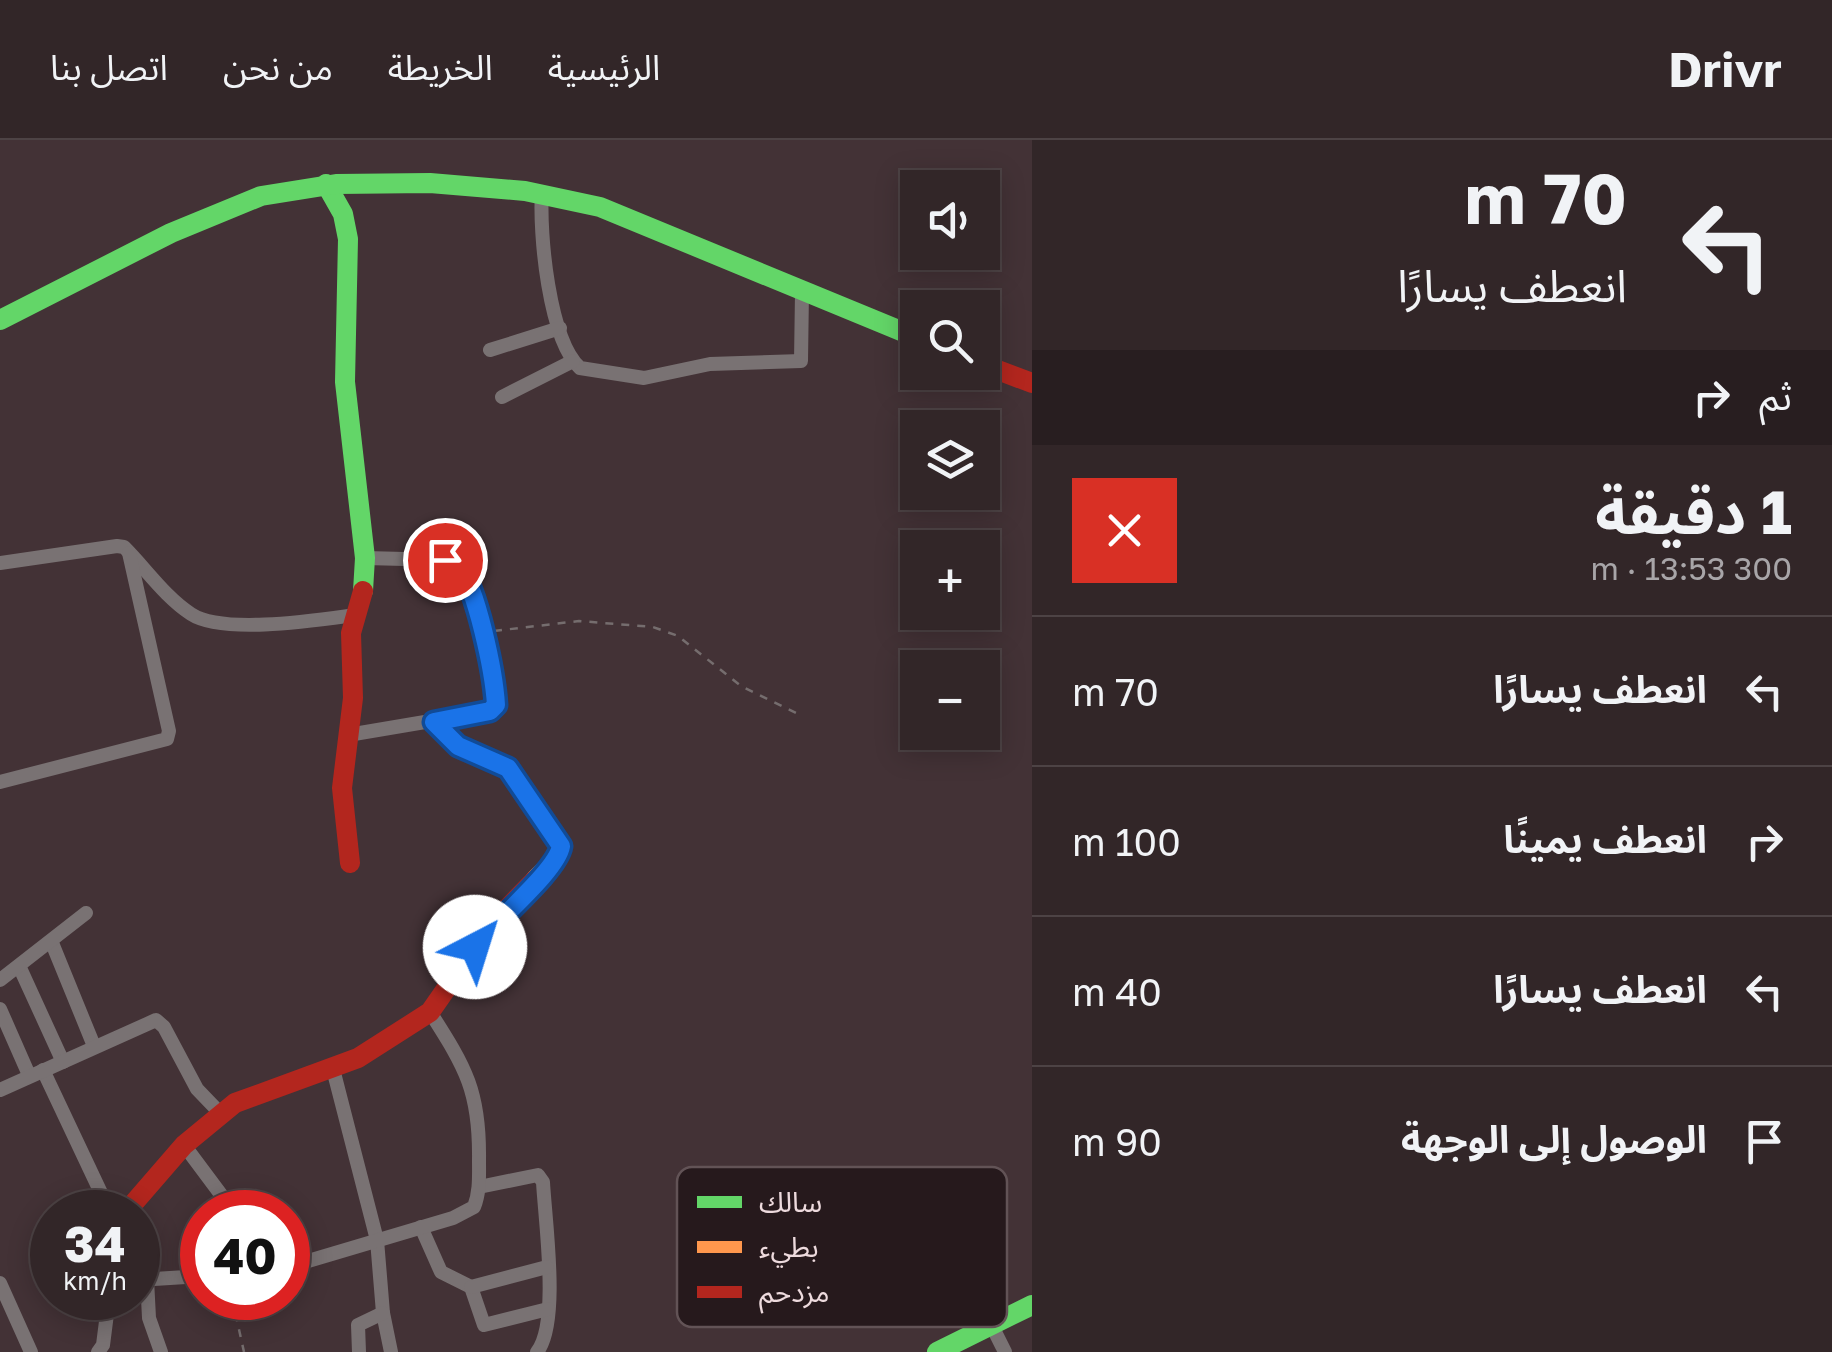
<!DOCTYPE html>
<html lang="ar">
<head>
<meta charset="utf-8">
<style>
  :root { --surface:#322628; --page:#3a2e30; --text:#f1f3f6; --muted:#a8a5a8; --line:#4d4345 }
  body { margin:0; font-family:"Golos Text","Noto Sans Arabic",sans-serif; background:var(--page); color:var(--text); direction:rtl; height:100vh; display:flex; flex-direction:column; font-size:38px; white-space:nowrap }
  * { box-sizing:border-box; margin:0 }
  p { font-size:32px; color:var(--muted) }
  .icon { flex:none; width:55px; height:55px; fill:none; stroke:currentColor; stroke-width:2; stroke-linecap:round; stroke-linejoin:round }
  .map { position:relative; flex:1; overflow:hidden; direction:ltr }
  .sheet { display:flex; flex-direction:column; background:var(--surface); width:800px }
  .sheet>* { flex:none }
  .guide { background:#322628; color:var(--text); overflow:hidden }
  .buttons { position:absolute; left:900px; top:30px; display:grid; gap:20px }
  .buttons a { display:grid; place-items:center; width:100px; height:100px; border-radius:0px; background:var(--surface); box-shadow:0 5px 25px #0003,0 0 0 2px var(--line); font-size:50px }
  .speed { position:absolute; left:30px; top:1050px; display:flex; gap:20px; font-size:50px; font-weight:700; text-align:center }
  .speed>* { display:grid; place-content:center; width:130px; height:130px; border-radius:50%; background:var(--surface); box-shadow:0 5px 25px #0003,0 0 0 2px var(--line); line-height:1 }
  .speed small { font-size:25px; font-weight:400 }
  .speed .limit { border:15px solid #d22; background:#fff; color:#111 }
  .pin { position:absolute; display:grid; place-items:center; width:85px; height:85px; color:#fff; margin:-42px; border:5px solid #fff; border-radius:50%; box-shadow:0 2px 10px #0007 }
  .me { position:absolute; width:110px; margin:-55px; rotate:40deg; stroke-linejoin:round; filter:drop-shadow(0 0 8px #0008) }
  .turn { display:flex; align-items:center; gap:35px; height:210px; padding:0 40px; font-size:45px }
  .turn .icon { width:130px; height:130px; stroke-width:2.5 }
  .turn b { display:block; font-size:70px; line-height:85px }
  .then { display:flex; align-items:center; height:95px; padding:0 40px; background:#0003; gap:20px; font-size:38px }
  .round { display:grid; place-items:center; flex:none; width:105px; height:105px; border-radius:0px; background:var(--page) }
  .headline { display:flex; align-items:center; justify-content:space-between; height:170px; padding:0 40px }
  h1 { font-size:60px; font-weight:700; line-height:75px }
  ul { padding:0; list-style:none }
  li { display:flex; align-items:center; gap:30px; height:150px; padding:0 40px; border-top:2px solid var(--line) }
  li div { flex:1 }
  li b { display:block; font-size:38px }
  li em { font-style:normal }
  header { display:flex; align-items:center; gap:60px; box-sizing:border-box; height:140px; padding:0 50px; background:var(--surface); border-bottom:2px solid var(--line) }
  header strong { font-size:48px }
  nav { display:flex; gap:55px; margin-inline-start:auto; font-size:35px }
  main { display:flex; flex:1; min-height:0 }
  .map>svg:first-child { display:block }
  .lines { fill:none; stroke-linecap:round; stroke-linejoin:round }
  .path { stroke:#756d6e; stroke-width:2.5; stroke-dasharray:8 8; stroke-linecap:butt }
  .lane { stroke:#797273; stroke-width:8 }
  .street { stroke:#797273; stroke-width:14 }
  .fast { stroke:#63d668; stroke-width:20 }
  .slow { stroke:#ff974d; stroke-width:20 }
  .jam { stroke:#b3261e; stroke-width:20 }
  .route-casing { stroke:#114b97; stroke-width:25 }
  .route { stroke:#1a73e8; stroke-width:18 }
  .key { fill:#26191c; stroke:#625356; stroke-width:2.5 }
  .key-label { font-size:28px; fill:#eddadd }
</style>
</head>
<body>
<header>
<strong>Drivr</strong>
<nav><a>الرئيسية</a><a>الخريطة</a><a>من نحن</a><a>اتصل بنا</a></nav>
</header>
<main>
<section class="sheet">
<div class="guide">
<div class="turn"><svg class="icon" aria-label="left" viewBox="0 0 24 24"><path d="M17 20v-9H6M10 6l-5 5 5 5"/></svg><div><b>70 m</b>انعطف يسارًا</div></div>
<div class="then">ثم<svg class="icon" aria-label="right" viewBox="0 0 24 24"><path d="M7 20v-9h11M14 6l5 5-5 5"/></svg></div>
</div>
<div class="headline"><div><h1>1 دقيقة</h1><p>300 m · 13:53</p></div><a class="round" style="background:#d93025;color:#fff"><svg class="icon" aria-label="close" viewBox="0 0 24 24"><path d="M6 6l12 12M18 6L6 18"/></svg></a></div>
<ul>
<li><svg class="icon" aria-label="left" viewBox="0 0 24 24"><path d="M17 20v-9H6M10 6l-5 5 5 5"/></svg><div><b>انعطف يسارًا</b></div><em>70 m</em></li>
<li><svg class="icon" aria-label="right" viewBox="0 0 24 24"><path d="M7 20v-9h11M14 6l5 5-5 5"/></svg><div><b>انعطف يمينًا</b></div><em>100 m</em></li>
<li><svg class="icon" aria-label="left" viewBox="0 0 24 24"><path d="M17 20v-9H6M10 6l-5 5 5 5"/></svg><div><b>انعطف يسارًا</b></div><em>40 m</em></li>
<li><svg class="icon" aria-label="arrive" viewBox="0 0 24 24"><path d="M6 21V4h12l-3 4 3 4H6"/></svg><div><b>الوصول إلى الوجهة</b></div><em>90 m</em></li>
</ul>
</section>
<div class="map">
<svg width="1032" height="1212" viewBox="0 0 1032 1212">
  <rect width="100%" height="100%" fill="#433236"/>
  <g class="lines">
    <g class="path">
      <polyline points="494,491 579,481 653,487 678,496 741,546 800,575"/>
      <polyline points="232,1158 244,1212"/>
    </g>
    <polyline class="lane" points="920,1130 962,1103 986,1096 1005,1174"/>
    <g class="street">
      <path d="M542,52C539,93 549,200 580,228L644,238L710,224L801,221L802,152"/>
      <polyline points="490,210 560,188"/>
      <polyline points="502,257 573,221"/>
      <path d="M0,423L117,406L124,407C146,429 165,457 191,474C223,495 318,480 355,475"/>
      <polyline points="348,595 490,571 496,565 482,492 461,428 445,420 365,418"/>
      <polyline points="0,642 167,599 169,591 129,413"/>
      <polyline points="52,803 94,906"/>
      <polyline points="20,828 63,922"/>
      <polyline points="0,840 86,773"/>
      <polyline points="0,869 29,935"/>
      <polyline points="333,929 377,1100 383,1173 391,1212"/>
      <polyline points="43,930 110,1072"/>
      <polyline points="0,950 156,880 164,887 197,949 221,974"/>
      <polyline points="184,1005 234,1072"/>
      <path d="M479,1047L538,1035L543,1042C545,1081 560,1183 537,1212"/>
      <polyline points="421,1087 441,1132 471,1147 484,1185 548,1169"/>
      <path d="M288,1127L453,1078L474,1067C480,1052 479,1036 479,1020C480,952 466,928 430,872"/>
      <polyline points="147,1139 149,1178 161,1212"/>
      <polyline points="138,1140 202,1136"/>
      <polyline points="0,1143 31,1212"/>
      <polyline points="471,1147 547,1127"/>
      <polyline points="991,1184 1005,1212"/>
      <polyline points="98,1212 103,1205 109,1158"/>
      <polyline points="359,1212 358,1185 383,1173"/>
    </g>
    <g class="fast">
      <polyline points="326,44 343,74 348,99 345,242 365,418 363,451"/>
      <polyline points="0,180 171,93 261,56 336,44 430,43 525,51 600,67 918,198"/>
      <polyline points="937,1212 1032,1165"/>
    </g>
    <polyline class="slow" points="434,582 458,606 508,628 559,700 557,718 535,740"/>
    <g class="jam">
      <polyline points="982,224 1032,243"/>
      <polyline points="350,723 342,648 353,558 351,493 363,451"/>
      <polyline points="126,1072 184,1005 235,963 358,918 430,872 490,786 535,740"/>
    </g>
  </g>
  <g class="lines">
    <g class="route-casing">
      <path id="route" d="M445,420L458,424C477,449 494,532 496,565L490,571L434,582L458,606L508,628L561,706C557,731 494,782 475,807"/>
    </g>
    <use href="#route" class="route"/>
  </g>
  <rect x="677" y="1027" width="330" height="160" rx="15" class="key"/>
  <rect x="697" y="1056" width="45" height="12" fill="#63d668"/>
  <rect x="697" y="1101" width="45" height="12" fill="#ff974d"/>
  <rect x="697" y="1146" width="45" height="12" fill="#b3261e"/>
  <g class="key-label">
    <text x="759" y="1072">سالك</text>
    <text x="759" y="1117">بطيء</text>
    <text x="759" y="1162">مزدحم</text>
  </g>
</svg>
<div class="buttons">
<a><svg class="icon" aria-label="sound" viewBox="0 0 24 24"><path d="M4 9h4l5-4v14l-5-4H4zM17 9q2 3 0 6"/></svg></a>
<a><svg class="icon" aria-label="search" viewBox="0 0 24 24"><circle cx="10" cy="10" r="6"/><path d="M15 15l6 6"/></svg></a>
<a><svg class="icon" aria-label="layers" viewBox="0 0 24 24"><path d="M12 4l9 5-9 5-9-5zM3 14l9 5 9-5"/></svg></a>
<a>+</a>
<a>−</a>
</div>
<div class="speed"><div>34<small>km/h</small></div><div class="limit">40</div></div>
<div class="pin" style="left:445px;top:420px;background:#d93025"><svg class="icon" aria-label="arrive" viewBox="0 0 24 24"><path d="M6 21V4h12l-3 4 3 4H6"/></svg></div>
<svg class="me" style="left:475px;top:807px" viewBox="-20 -20 40 40"><circle r="19" fill="#fff"/><path d="M0-13L10 11 0 6-10 11z" fill="#1a73e8"/></svg>
</div>
</main>
</body>
</html>
